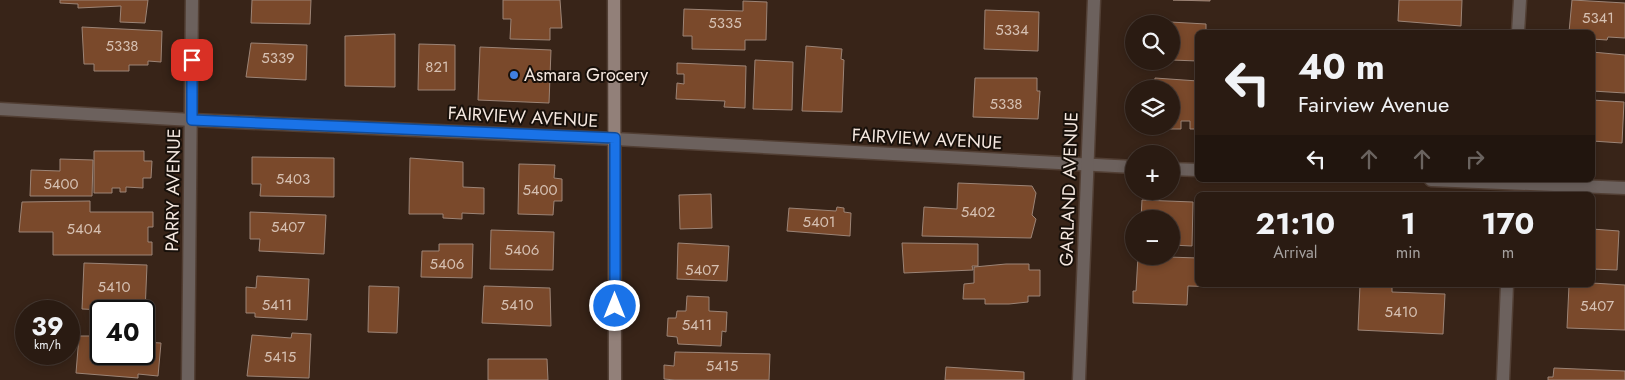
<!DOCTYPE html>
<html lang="en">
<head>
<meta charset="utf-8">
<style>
  :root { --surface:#2a1b12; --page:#362820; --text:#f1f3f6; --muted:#a5a19f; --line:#463932 }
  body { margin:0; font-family:Jost,sans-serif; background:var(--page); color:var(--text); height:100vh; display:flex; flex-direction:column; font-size:19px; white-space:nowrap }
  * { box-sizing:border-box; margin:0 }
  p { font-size:16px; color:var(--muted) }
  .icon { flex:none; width:28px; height:28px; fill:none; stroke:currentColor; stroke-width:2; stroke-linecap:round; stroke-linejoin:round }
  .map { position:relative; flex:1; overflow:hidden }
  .details { position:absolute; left:1195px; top:192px; width:400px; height:95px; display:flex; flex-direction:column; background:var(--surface); border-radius:8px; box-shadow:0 2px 8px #0003,0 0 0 1px var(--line) }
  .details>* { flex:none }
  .guide { position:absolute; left:1195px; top:30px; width:400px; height:152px; border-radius:8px; box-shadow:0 2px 8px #0003,0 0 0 1px var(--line); background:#2a1b12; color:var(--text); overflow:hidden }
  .controls { position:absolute; left:1125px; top:15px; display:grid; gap:10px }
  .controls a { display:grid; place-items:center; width:55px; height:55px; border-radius:50%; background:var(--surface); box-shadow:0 2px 8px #0003,0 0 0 1px var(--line); font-size:25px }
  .speed { position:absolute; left:15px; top:300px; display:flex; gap:10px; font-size:25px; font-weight:700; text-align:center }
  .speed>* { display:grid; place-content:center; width:65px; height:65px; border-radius:50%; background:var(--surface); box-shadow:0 2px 8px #0003,0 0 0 1px var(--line); line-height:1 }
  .speed small { font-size:12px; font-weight:400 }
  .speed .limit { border:2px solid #111; border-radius:8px; background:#fff; color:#111 }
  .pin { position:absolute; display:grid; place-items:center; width:42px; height:42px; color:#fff; margin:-21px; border-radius:10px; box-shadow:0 2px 8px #0006 }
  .me { position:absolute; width:55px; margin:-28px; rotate:0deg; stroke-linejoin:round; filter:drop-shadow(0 0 4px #0008) }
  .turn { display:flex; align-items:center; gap:18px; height:105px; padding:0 20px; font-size:22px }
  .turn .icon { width:65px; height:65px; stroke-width:2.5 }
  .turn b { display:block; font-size:35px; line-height:42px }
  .lanes { display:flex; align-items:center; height:48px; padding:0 20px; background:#0003; justify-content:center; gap:25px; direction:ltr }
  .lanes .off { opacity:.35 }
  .eta { display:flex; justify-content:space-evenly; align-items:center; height:85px; text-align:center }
  .eta b { font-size:30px; font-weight:700; line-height:35px }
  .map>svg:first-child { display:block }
  .building { fill:#7a492b; stroke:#9c8476 }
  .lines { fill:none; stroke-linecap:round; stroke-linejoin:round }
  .street-casing { stroke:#523f34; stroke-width:15 }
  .secondary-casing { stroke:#523f34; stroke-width:15 }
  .street { stroke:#6c615d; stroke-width:12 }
  .secondary { stroke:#928079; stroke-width:12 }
  .route-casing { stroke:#114b97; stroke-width:12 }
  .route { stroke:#1a73e8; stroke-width:9 }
  .shop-dot { fill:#3f7fe0; stroke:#18100a; stroke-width:2 }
  .labels { text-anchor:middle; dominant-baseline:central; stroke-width:4; stroke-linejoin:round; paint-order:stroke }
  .number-label { font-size:15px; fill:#d6c0b2 }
  .poi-label { font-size:18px; fill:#f4e7df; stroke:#18100a; text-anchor:start }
  .street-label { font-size:18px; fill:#f4e7df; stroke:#18100a }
</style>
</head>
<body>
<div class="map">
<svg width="1625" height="380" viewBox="0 0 1625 380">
  <rect width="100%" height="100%" fill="#382418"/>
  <g class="building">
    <polygon points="60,0 148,0 145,23 120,22 121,6 78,8 78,4 60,3"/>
    <polygon points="252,0 311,0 310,24 251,23"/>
    <polygon points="503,0 560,0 562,28 550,28 550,40 510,39 511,19 503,19"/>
    <polygon points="1173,0 1210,0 1210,1"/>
    <polygon points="1399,0 1462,0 1461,26 1398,21"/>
    <polygon points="1572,0 1625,3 1625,38 1608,37 1607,40 1592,39 1592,32 1569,32"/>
    <polygon points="743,1 767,2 766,40 745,40 745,50 692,49 692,36 683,36 684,9 743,11"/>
    <polygon points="985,10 1039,12 1038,51 984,49"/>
    <polygon points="1152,21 1206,24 1206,32 1198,32 1198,61 1171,60 1171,24 1152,24"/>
    <polygon points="82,27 162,31 161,62 148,61 148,65 129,65 129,71 94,71 94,64 84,64"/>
    <polygon points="395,34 395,87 345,86 345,36"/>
    <polygon points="251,43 307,45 306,80 246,77"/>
    <polygon points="419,44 455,45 455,90 418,90"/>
    <polygon points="806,46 842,49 841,59 844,60 842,112 802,111"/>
    <polygon points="480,47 551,50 549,103 478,100"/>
    <polygon points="1592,52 1625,55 1625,93 1592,91"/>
    <polygon points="755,60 793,62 792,110 753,109"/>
    <polygon points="677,63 746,66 745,108 724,107 725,101 676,99 677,83 684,84 684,74 677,74"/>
    <polygon points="975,78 1037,78 1037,91 1040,91 1038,119 973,117"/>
    <polygon points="1155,78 1198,81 1198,129 1190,129 1190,121 1181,121 1181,129 1165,129 1165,126 1171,126 1171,89 1154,89"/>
    <polygon points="1592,100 1624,102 1622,143 1592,141"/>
    <polygon points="94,151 144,151 144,161 152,161 151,178 143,178 143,188 126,187 126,192 120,192 120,188 112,188 112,193 94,193"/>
    <polygon points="252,157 334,158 334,197 260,196 261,184 252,184"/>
    <polygon points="410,158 463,162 463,187 484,188 484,214 462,213 462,219 443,218 443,214 409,214"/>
    <polygon points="60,159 93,160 92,196 30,196 31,170 60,171"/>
    <polygon points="519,164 555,165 554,178 562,179 562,201 554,201 553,215 518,214"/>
    <polygon points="958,183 1032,186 1036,193 1032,215 1036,219 1031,238 922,236 924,207 957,209"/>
    <polygon points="711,194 712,228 680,229 679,195"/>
    <polygon points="1142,200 1193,202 1192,246 1171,245 1171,219 1141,219"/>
    <polygon points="90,201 90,212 153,212 153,227 148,227 148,242 152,242 152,255 53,255 53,232 19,232 22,202"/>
    <polygon points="837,207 844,208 844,212 851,213 850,236 787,231 789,208 836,211"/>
    <polygon points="250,212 326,215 324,254 259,251 260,239 250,239"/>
    <polygon points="1592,229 1619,231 1617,270 1592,269"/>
    <polygon points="491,230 554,232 553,270 490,269"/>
    <polygon points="678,243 729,246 727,281 677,279"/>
    <polygon points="902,243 978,244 978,266 972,266 973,270 904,273"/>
    <polygon points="439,244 473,244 472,278 421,277 422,251 439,251"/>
    <polygon points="1138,256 1198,258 1198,285 1225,285 1225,287 1188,286 1187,305 1133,303 1133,291 1136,291"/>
    <polygon points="84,263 147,265 145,312 82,309"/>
    <polygon points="1006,264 1029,264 1029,270 1040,270 1040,296 1028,296 1028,302 1009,304 985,304 985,299 963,299 964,284 974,283 974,267"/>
    <polygon points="257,276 309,279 307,320 255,317 255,313 246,313 246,287 256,288"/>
    <polygon points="1592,283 1625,285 1625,330 1567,328 1569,285 1592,285"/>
    <polygon points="1360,285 1392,285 1392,292 1445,294 1443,334 1358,330"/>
    <polygon points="369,286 399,287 397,333 368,332"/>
    <polygon points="484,286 550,288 551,326 482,323"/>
    <polygon points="687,296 709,297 709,311 727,312 726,332 722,331 721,346 678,344 677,337 667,336 668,318 676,318 677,311 686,311"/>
    <polygon points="292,333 311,334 309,378 247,376 252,335 291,338"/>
    <polygon points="79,336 101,336 101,354 144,354 144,336 144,342 161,343 158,376 138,374 138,378 76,373"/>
    <polygon points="675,352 770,354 769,380 675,380 664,379 664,365 674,366"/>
    <polygon points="488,359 547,359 548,380 488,380"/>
    <polygon points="946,367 1024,372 1024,380 945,380"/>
    <polygon points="1554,368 1625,371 1625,380 1548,380 1548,377 1553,377"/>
  </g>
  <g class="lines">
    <g class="street-casing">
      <g id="street">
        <polyline points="1518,32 1520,0"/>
        <polyline points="0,109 192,120 615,139 1134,167"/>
        <polyline points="1171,169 1198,170"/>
        <polyline points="1431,180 1625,188"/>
        <polyline points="188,380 192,0"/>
        <polyline points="1079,380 1094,0"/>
        <polyline points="1503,380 1507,285"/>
      </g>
    </g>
    <g class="secondary-casing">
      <polyline id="secondary" points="614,0 615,380"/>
    </g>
    <use href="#street" class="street"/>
    <use href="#secondary" class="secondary"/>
  </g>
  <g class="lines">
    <g class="route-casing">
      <polyline id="route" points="192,60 192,120 615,138 615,306"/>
    </g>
    <use href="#route" class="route"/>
  </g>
  <circle class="shop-dot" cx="514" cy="75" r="5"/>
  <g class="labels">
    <g class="number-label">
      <text x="1598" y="18">5341</text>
      <text x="725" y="23">5335</text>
      <text x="1012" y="30">5334</text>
      <text x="122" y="46">5338</text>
      <text x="278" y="58">5339</text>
      <text x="437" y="67">821</text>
      <text x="1006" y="104">5338</text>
      <text x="293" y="179">5403</text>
      <text x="61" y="184">5400</text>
      <text x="540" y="190">5400</text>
      <text x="978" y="212">5402</text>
      <text x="819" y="222">5401</text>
      <text x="288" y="227">5407</text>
      <text x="84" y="229">5404</text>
      <text x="522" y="250">5406</text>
      <text x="447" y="264">5406</text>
      <text x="702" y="270">5407</text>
      <text x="114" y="287">5410</text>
      <text x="277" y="305">5411</text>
      <text x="517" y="305">5410</text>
      <text x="1597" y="306">5407</text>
      <text x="1401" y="312">5410</text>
      <text x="697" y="325">5411</text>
      <text x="280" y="357">5415</text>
      <text x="722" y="366">5415</text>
    </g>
    <g class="poi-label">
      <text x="524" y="75">Asmara Grocery</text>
    </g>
    <g class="street-label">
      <text transform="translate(523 117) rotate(3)">FAIRVIEW AVENUE</text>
      <text transform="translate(927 139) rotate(3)">FAIRVIEW AVENUE</text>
      <text transform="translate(1069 189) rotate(-88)">GARLAND AVENUE</text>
      <text transform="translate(173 190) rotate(-89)">PARRY AVENUE</text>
    </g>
  </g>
</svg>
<div class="controls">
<a><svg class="icon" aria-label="search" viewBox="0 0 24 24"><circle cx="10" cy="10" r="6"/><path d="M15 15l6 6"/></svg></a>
<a><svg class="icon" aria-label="layers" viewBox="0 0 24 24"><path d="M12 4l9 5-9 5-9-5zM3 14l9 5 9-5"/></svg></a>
<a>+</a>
<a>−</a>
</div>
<div class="speed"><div>39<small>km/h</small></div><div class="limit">40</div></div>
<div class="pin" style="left:192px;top:60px;background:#d93025"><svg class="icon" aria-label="arrive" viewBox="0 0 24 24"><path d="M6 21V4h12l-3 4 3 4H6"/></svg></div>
<svg class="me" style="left:615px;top:306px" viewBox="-20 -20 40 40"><circle r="17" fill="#1a73e8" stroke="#fff" stroke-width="3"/><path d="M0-11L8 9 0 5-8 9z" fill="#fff"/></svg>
<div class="guide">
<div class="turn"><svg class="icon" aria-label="left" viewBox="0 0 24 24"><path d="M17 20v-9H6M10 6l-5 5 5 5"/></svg><div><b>40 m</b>Fairview Avenue</div></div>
<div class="lanes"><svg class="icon" aria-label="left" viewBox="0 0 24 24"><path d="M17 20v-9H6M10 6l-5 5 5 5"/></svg><svg class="icon off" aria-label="ahead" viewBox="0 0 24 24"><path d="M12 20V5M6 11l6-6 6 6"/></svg><svg class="icon off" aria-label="ahead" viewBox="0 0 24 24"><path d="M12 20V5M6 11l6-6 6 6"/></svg><svg class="icon off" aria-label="right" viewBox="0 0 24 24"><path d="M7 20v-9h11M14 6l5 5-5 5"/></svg></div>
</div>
<section class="details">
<div class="eta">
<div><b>21:10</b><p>Arrival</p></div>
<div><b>1</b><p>min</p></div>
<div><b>170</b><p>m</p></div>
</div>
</section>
</div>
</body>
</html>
